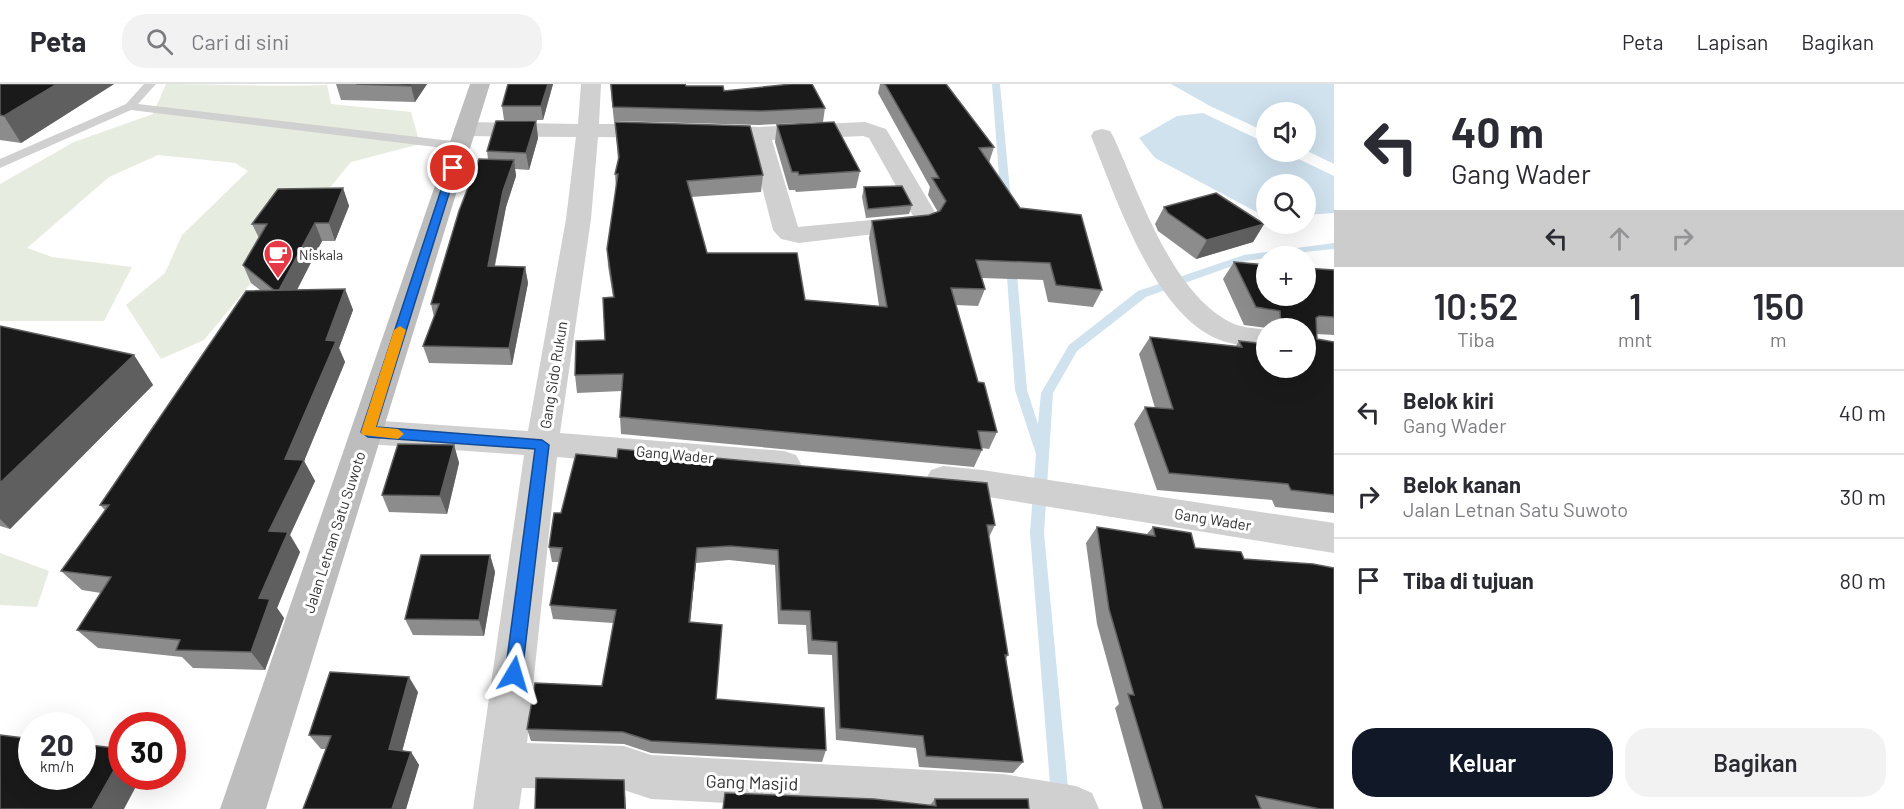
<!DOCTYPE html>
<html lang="id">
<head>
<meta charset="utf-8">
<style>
  :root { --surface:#fff; --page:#f2f2f3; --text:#2b2b33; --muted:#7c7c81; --line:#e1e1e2; --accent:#111827 }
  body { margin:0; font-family:Barlow,sans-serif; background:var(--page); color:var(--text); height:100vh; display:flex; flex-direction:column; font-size:22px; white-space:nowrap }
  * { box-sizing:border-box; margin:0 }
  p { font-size:20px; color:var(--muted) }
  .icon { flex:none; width:33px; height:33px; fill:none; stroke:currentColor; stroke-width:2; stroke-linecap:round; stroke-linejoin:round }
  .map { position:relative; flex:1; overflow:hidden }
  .panel { display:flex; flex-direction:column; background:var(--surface); width:570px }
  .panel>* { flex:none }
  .hud { background:#fff; color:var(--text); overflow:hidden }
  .fabs { position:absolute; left:1256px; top:18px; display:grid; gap:12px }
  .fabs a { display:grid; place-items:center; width:60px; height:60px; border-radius:50%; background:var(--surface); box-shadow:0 6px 24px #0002; font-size:30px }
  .speed { position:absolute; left:18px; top:628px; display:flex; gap:12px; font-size:30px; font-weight:700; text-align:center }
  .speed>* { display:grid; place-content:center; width:78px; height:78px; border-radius:50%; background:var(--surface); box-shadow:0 6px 24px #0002; line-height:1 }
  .speed small { font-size:15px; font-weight:400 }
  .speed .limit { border:9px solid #d22; background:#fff; color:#111 }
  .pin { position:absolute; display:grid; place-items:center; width:51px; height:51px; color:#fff; margin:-26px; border:3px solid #fff; border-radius:50%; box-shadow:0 2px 6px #0007 }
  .me { position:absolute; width:66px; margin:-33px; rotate:7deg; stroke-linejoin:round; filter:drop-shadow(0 0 4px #0008) }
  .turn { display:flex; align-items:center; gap:21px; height:126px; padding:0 18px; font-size:27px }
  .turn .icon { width:78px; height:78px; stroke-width:2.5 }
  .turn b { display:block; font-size:42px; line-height:51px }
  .lanes { display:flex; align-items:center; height:57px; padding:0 18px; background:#0003; justify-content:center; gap:30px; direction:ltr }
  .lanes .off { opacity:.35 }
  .eta { display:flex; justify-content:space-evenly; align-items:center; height:102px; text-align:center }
  .eta b { font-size:36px; font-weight:600; line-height:42px }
  .cta { display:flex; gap:12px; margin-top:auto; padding:12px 18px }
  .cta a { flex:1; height:69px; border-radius:24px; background:var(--accent); color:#fff; font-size:24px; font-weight:600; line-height:69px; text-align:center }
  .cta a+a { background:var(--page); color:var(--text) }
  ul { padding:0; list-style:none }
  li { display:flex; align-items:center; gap:18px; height:84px; padding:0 18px; border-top:2px solid var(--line) }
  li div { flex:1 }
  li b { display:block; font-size:22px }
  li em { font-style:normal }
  header { display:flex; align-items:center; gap:36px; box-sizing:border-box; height:84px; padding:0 30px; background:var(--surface); border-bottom:2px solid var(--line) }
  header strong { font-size:28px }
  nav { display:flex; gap:33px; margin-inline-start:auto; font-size:21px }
  .search { width:420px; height:54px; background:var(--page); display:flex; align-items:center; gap:15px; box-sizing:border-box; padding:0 21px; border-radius:24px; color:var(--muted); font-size:22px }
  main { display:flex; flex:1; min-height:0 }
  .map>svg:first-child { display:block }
  .green { fill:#e6ecdf }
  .water { fill:#cfe2ee }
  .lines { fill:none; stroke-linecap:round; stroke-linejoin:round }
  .stream { fill:#cfe2ee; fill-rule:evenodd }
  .service { fill:#d0d0d0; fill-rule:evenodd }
  .minor { fill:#d0d0d0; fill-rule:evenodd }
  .secondary { fill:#bdbdbd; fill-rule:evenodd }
  .wall { fill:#8c8c8c }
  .shaded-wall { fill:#5f5f5f }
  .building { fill:#1a1a1a; stroke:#5f5f5f; stroke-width:1.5 }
  .route { fill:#1a73e8; stroke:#114b97; stroke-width:1.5 }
  .slow { fill:#f59e0b }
  .labels { text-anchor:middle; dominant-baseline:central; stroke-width:6; stroke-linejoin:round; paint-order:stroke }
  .far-poi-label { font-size:14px; fill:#333; stroke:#fff; text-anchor:start }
  .street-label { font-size:15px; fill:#333; stroke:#fff }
  .near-street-label { font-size:18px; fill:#333; stroke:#fff }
</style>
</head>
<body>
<header>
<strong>Peta</strong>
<div class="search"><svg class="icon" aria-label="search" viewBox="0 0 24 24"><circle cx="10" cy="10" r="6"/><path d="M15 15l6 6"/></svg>Cari di sini</div>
<nav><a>Peta</a><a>Lapisan</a><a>Bagikan</a></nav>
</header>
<main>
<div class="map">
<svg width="1334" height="725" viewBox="0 0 1334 725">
  <rect width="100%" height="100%" fill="#fff"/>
  <g class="green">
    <path d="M166,0C220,0 273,3 327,1L331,20L411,28L420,60L351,78L204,256L161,275L126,221L165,189L182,151L248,87L235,79L158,71L109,93L27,164L52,173L132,183L104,237H0V100L74,58L153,30Z"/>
    <polygon points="0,469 49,487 37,523 0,521"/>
  </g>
  <g class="water">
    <polygon points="1171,0 1334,0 1334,80 1305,66 1305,28 1266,28 1266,48 1210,22"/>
    <polygon points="1203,29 1266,59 1266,68 1284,68 1334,92 1334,129 1305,131 1305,100 1266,100 1266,133 1155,74 1139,54 1177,32"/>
  </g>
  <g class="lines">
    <g class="stream">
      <polygon points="992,0 1000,0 1011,118 1006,121 1001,118"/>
      <polygon points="1334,159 1334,165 1266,172 1266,174 1246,177 1146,213 1077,267 1053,309 1044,449 1070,725 1052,725 1030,449 1036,370 1015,306 1006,179 1011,176 1016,179 1027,306 1038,340 1041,309 1069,261 1138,207 1244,171"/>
    </g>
    <polygon class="service" points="144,0 156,0 138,20 460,58 466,62 460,66 131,26 0,84 0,75 126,20"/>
    <g class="minor">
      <polygon points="581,0 601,0 599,40 660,40 668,42 671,47 668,52 660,54 598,53 591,135 560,349 784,367 796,371 801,380 796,389 784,393 557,373 527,659 624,662 651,671 1003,690 1076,702 1092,709 1099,725 836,725 651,715 624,706 522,704 519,725 473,725 524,371 368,360 357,357 352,348 357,339 368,336 528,347 566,135 576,53 465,52 457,50 454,45 457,40 465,38 578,40"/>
      <path d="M865,38L886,45L889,50L939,135L933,143L799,159L781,155L773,146L750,56L700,53L697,48L700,43L708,41L759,43ZM863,52L869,54L913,132L798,143L772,56Z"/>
      <path d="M1102,45L1110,47L1113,52C1140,110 1172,212 1234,240C1244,244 1256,244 1266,246V266C1248,262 1229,261 1213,253C1151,222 1116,113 1091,52L1094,47Z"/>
      <polygon points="943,382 982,386 1334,439 1334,469 982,412 943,408 931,404 926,395 931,386"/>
    </g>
    <polygon class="secondary" points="470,0 490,0 266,725 220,725"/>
  </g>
  <g class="wall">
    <polygon points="0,0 114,0 21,59 0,56"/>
    <polygon points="336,0 427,0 415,18 341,16"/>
    <polygon points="553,0 543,36 504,36 502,22"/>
    <polygon points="610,0 685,0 686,2 825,24 823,38 759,41 614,37"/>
    <polygon points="880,0 946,0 994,63 989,79 1020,124 1102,206 1093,223 1048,218 1043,196 982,194 985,205 978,222 956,221 978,298 997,348 989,365 981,364 982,366 974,383 621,350 620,333 622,307 577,309 575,291 605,256 613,213 608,182 607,165 616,105 615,90 618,76 615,38 763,91 761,108 691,113 707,169 805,216 879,222 869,154 872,137 929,131 938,128 928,111 930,103 878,9"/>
    <polygon points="536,37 538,54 529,86 515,85 516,92 506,123 495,182 525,183 528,199 512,281 429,279 423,262 434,233 431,220 488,75 487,67"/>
    <polygon points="777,41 860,87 856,104 796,108 795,106 789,106 775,58"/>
    <polygon points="864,103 912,121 909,130 866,134 862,113"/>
    <polygon points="343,104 349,122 335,157 322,157 297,206 345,205 353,226 339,264 345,278 304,377 315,397 290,451 300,468 277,524 284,534 265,586 193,584 182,573 98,564 77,546 101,509 82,506 61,487 105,426 100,421 260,206 251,199 243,181 259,154 252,140"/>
    <polygon points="1164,123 1264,140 1253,158 1196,175 1158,147 1155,140"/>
    <polygon points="1234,178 1334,186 1334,251 1317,250 1317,255 1334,258 1334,429 1275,423 1272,416 1157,406 1134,340 1145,323 1155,324 1139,270 1150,253 1236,262 1239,257 1262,260 1266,254 1266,284 1305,244 1267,244 1244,241 1223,195"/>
    <polygon points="0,242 134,271 153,301 10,445 0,442"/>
    <polygon points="454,361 459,379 447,430 389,428 382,411"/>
    <polygon points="554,429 995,441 989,453 1008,571 1006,575 1023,678 1013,689 919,683 916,664 836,656 832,571 808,570 806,541 778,540 775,481 729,476 696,479 690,538 716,615 826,666 822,678 651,669 624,660 531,657 527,645 602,602 613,539 553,535 550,521 559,478 552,478 549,463"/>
    <polygon points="1097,443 1146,451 1153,443 1195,464 1334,725 1143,725 1115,624 1119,620 1097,540 1086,459"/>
    <polygon points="490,471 495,488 484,552 413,551 405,535"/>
    <polygon points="418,608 402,667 411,668 419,681 406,725 303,725 326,665 321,665 309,651"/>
    <polygon points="935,715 1029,725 930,721"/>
  </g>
  <g class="shaded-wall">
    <polygon points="57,0 114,0 21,59 4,32"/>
    <polygon points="412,0 427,0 415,18 411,2"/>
    <polygon points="548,0 553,0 543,36 541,22"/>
    <polygon points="536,37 538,54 529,86 526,69"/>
    <polygon points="514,76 516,92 506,123 491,199 488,182 503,107"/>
    <polygon points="343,104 349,122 335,157 329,139"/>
    <polygon points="315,139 322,157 286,227 278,209"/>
    <polygon points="1264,140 1253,158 1196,175 1207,156"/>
    <polygon points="525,183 528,199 512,281 509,264"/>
    <polygon points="345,205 353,226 339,264 345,278 304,377 315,397 290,451 300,468 277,524 284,534 265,586 251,568 269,447 285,375 326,256"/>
    <polygon points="134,271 153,301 10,445 0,435 0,399"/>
    <polygon points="454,361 459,379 447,430 440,412"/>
    <polygon points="697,464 696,479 689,551 689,538"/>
    <polygon points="490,471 495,488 484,552 479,536"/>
    <polygon points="409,593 418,608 399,679 389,665"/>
    <polygon points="411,668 419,681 406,725 392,725"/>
    <polygon points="122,672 122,693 141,693 124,725 92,725"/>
    <polygon points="624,696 625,709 626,725 625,725"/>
  </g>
  <g class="building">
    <polygon points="0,0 57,0 4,32 0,31"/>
    <polygon points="356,0 412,0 411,2"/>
    <polygon points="508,0 548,0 541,22 502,22"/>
    <polygon points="611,0 685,0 686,2 723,2 724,7 792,0 812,0 825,24 760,27 613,23"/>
    <polygon points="885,0 946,0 994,63 979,64 1020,124 1081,131 1102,206 1056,201 1050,179 976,176 985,205 951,204 978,298 984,299 997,348 978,347 982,366 620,333 623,290 575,291 576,257 605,256 603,214 614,213 607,165 618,90 615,90 619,73 615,38 750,42 763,91 687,97 707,169 797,169 805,216 887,223 872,137 929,131 940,127 946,117 932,94 939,94"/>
    <polygon points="496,37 536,37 526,69 487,67"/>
    <polygon points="834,38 860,87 799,91 798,88 792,88 777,41"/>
    <polygon points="479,75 514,76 503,107 488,182 525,183 509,264 423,262 439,220 431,220 459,127"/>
    <polygon points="902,102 912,121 868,125 864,103"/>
    <polygon points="343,104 329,139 315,139 279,206 274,206 243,181 267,140 252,140 278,105"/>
    <polygon points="1216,109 1264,140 1207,156 1168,129 1164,123"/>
    <polygon points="1234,178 1266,181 1266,212 1305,212 1305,184 1334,186 1334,233 1319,232 1316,234 1317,255 1334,258 1334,411 1291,406 1288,400 1169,389 1145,323 1173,325 1150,253 1242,263 1239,257 1266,260 1266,284 1305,284 1305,244 1281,244 1280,227 1256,223"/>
    <polygon points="345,205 326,256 336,257 285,375 304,376 269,447 288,448 259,514 270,515 251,568 176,566 180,556 77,546 111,493 61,487 109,421 100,421 246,207"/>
    <polygon points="0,242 134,271 0,399"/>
    <polygon points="398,360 454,361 440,412 382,411"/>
    <polygon points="618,365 987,399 995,441 987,441 1008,571 1005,571 1023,678 926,672 923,652 840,644 837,558 812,556 810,527 781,526 778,466 730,462 697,464 689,538 722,541 716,615 824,624 826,666 651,657 623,648 527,645 535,599 602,602 616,526 550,521 562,464 549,463 554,429 561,429 576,370 617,374"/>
    <polygon points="1097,443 1155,452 1153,443 1191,449 1195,464 1241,468 1244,475 1313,480 1334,484 1334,725 1320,725 1256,712 1261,725 1163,725 1128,610 1134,611 1109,525"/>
    <polygon points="421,471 490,471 479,536 405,535"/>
    <polygon points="330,588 409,593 389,665 411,668 392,725 303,725 331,652 309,651"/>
    <polygon points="0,651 32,655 32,693 82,693 82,660 122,665 122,672 92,725 0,725"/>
    <polygon points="536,694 624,696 625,725 535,725"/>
    <polygon points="725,709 874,715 936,722 935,715 1028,715 1029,725 723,725"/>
  </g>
  <polygon class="route" points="449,82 457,84 376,343 542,356 549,361 522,590 520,595 514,598 508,595 505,590 535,365 368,353 361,348"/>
  <polygon class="slow" points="400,242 406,246 376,343 398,345 404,350 398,355 363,351 361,348 394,246"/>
  <defs>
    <g id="cafe-pin" transform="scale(1.5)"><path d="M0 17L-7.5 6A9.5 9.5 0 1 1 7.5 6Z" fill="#e63946" stroke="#fff"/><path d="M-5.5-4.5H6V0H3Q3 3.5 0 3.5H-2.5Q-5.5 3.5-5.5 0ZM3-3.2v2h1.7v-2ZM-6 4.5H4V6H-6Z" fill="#fff"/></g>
  </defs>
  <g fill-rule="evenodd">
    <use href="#cafe-pin" x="278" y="170"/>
  </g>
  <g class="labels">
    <g class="far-poi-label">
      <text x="299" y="170">Niskala</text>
    </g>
    <g class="street-label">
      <text transform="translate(553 291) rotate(-81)">Gang Sido Rukun</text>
      <text transform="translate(675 370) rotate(5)">Gang Wader</text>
      <text transform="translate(1213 435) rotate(9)">Gang Wader</text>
      <text transform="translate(334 448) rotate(-72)">Jalan Letnan Satu Suwoto</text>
    </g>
    <g class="near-street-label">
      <text transform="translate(752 698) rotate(2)">Gang Masjid</text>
    </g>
  </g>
</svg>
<div class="fabs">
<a><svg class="icon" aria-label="sound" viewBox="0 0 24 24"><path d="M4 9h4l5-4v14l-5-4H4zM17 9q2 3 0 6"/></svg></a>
<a><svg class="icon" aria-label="search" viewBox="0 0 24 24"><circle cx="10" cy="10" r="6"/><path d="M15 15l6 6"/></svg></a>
<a>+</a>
<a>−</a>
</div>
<div class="speed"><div>20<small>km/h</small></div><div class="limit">30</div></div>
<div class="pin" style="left:453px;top:84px;background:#d93025"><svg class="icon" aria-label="arrive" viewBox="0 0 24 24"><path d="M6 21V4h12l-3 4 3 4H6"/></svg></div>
<svg class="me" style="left:514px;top:590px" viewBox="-20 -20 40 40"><path d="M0-17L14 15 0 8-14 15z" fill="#1a73e8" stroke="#fff" stroke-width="4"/></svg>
</div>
<section class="panel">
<div class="hud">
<div class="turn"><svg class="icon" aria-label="left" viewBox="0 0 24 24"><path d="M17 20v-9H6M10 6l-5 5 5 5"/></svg><div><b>40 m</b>Gang Wader</div></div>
<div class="lanes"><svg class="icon" aria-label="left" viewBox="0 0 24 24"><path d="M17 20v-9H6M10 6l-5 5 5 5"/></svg><svg class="icon off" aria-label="ahead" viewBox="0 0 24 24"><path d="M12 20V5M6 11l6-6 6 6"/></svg><svg class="icon off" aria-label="right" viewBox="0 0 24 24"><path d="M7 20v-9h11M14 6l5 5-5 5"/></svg></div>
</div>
<div class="eta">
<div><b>10:52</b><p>Tiba</p></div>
<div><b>1</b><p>mnt</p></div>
<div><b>150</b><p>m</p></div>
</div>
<ul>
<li><svg class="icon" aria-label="left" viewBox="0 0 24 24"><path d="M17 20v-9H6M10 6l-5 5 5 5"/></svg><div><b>Belok kiri</b><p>Gang Wader</p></div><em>40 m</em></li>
<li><svg class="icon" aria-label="right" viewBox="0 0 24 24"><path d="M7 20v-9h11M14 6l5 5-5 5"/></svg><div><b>Belok kanan</b><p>Jalan Letnan Satu Suwoto</p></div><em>30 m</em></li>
<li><svg class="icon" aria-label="arrive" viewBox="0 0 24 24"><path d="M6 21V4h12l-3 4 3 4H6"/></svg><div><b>Tiba di tujuan</b></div><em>80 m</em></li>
</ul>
<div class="cta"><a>Keluar</a><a>Bagikan</a></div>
</section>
</main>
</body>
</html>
